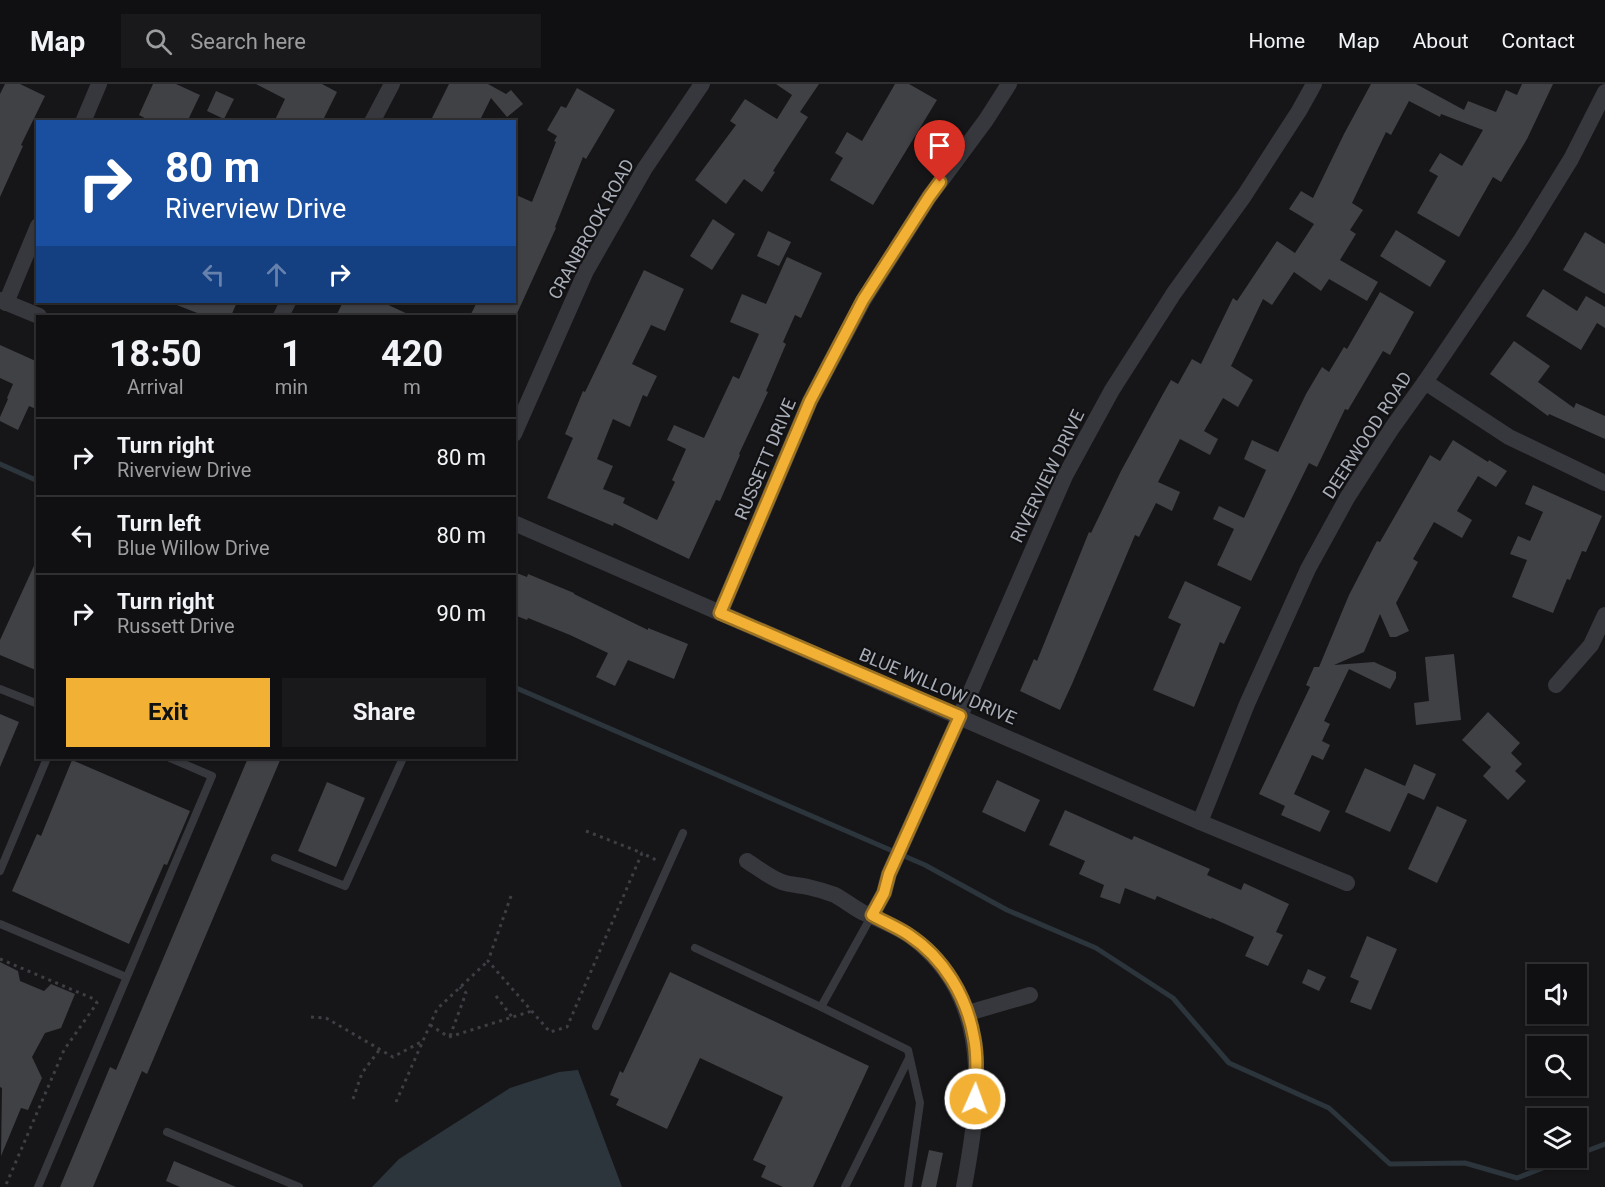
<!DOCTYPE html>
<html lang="en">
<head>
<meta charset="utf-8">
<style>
  :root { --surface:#101012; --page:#19191b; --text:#f1f3f6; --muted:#9c9d9f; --line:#303032; --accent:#f2b134 }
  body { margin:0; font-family:Roboto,sans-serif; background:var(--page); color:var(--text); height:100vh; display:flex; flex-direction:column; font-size:22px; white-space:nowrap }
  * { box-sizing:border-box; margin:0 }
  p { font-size:20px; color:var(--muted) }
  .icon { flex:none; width:33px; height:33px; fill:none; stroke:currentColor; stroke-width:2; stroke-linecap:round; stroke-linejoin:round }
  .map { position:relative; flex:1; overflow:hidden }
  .drawer { position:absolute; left:36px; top:231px; width:480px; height:444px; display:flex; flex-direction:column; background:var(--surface); border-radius:0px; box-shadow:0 2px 4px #0004,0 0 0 2px var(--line) }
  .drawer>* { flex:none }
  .hud { position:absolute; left:36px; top:36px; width:480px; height:183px; border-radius:0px; box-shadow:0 2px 4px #0004,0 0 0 2px var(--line); background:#1a4fa0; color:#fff; overflow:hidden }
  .tools { position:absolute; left:1527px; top:880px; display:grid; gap:12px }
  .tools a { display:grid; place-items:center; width:60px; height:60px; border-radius:0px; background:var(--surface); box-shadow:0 2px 4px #0004,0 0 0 2px var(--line); font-size:30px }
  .pin { position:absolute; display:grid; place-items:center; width:51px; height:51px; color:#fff; margin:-62px -26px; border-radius:50% 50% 50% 0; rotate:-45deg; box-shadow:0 0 6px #0007 }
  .pin .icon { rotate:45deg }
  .me { position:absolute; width:66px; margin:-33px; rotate:2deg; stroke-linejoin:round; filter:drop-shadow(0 0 4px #0008) }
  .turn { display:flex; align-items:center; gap:21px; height:126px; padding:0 30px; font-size:27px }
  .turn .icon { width:78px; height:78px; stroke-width:2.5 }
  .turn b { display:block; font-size:42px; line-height:51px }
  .lanes { display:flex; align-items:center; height:57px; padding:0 30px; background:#0003; justify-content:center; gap:30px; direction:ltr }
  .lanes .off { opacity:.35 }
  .eta { display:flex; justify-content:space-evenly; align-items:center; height:102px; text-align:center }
  .eta b { font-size:36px; font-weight:700; line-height:42px }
  .action { display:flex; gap:12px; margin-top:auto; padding:12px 30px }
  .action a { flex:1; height:69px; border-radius:0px; background:var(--accent); color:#111; font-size:24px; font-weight:700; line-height:69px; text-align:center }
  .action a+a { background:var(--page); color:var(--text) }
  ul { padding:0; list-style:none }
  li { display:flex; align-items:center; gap:18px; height:78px; padding:0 30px; border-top:2px solid var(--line) }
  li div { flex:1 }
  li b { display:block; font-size:22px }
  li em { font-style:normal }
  header { display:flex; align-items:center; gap:36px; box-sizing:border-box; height:84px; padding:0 30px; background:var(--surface); border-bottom:2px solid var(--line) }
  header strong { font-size:28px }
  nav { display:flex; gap:33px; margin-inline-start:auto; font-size:21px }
  .search { width:420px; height:54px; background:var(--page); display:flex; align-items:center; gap:15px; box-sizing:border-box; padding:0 21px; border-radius:0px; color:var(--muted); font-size:22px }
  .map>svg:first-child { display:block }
  .water { fill:#2c353c }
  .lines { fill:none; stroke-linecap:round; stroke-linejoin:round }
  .stream { stroke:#2c353c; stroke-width:5 }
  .building { fill:#404145 }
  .path { stroke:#3d3f44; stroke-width:3; stroke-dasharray:3 4.5; stroke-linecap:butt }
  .service { stroke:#37383d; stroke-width:8 }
  .minor { stroke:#37383d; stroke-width:16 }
  .route-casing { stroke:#9d7322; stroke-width:15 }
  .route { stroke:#f2b134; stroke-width:10 }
  .labels { text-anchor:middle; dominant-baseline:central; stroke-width:4.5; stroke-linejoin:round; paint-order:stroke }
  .street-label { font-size:18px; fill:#a8adb8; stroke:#111113 }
</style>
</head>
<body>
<header>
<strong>Map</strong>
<div class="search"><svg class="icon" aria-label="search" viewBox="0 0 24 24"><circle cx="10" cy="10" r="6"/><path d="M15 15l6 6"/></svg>Search here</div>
<nav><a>Home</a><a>Map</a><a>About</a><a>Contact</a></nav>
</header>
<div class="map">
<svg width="1605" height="1103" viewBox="0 0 1605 1103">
  <rect width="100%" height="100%" fill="#161618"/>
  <polygon class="water" points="578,986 622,1103 372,1103 399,1075 510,1004 559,988"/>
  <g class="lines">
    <g class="stream">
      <polyline points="0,380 38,397"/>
      <polyline points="514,603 925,781 1007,826 1096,864 1173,914 1229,979 1329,1024 1390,1080 1465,1079 1517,1094 1568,1074"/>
      <polyline points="1576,1071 1605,1060"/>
    </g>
  </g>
  <g class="building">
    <polygon points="5,0 20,0 45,12 21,61 23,62 0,113 0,10"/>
    <polygon points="153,0 176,0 200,11 187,38 152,38 139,31"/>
    <polygon points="256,0 322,0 337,8 322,38 274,38 285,15"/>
    <polygon points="449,0 488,0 506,10 511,6 523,20 507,33 491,14 479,38 430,38"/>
    <polygon points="776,0 819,0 800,28 808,33 773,87 775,88 762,108 744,95 726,120 695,96 736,41 730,37 745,15 777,35 792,11"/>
    <polygon points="895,0 909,0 937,16 873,121 830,96 843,74 835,69 847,48 862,57"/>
    <polygon points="1371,0 1416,0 1464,26 1468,17 1496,28 1506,6 1517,11 1522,0 1553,0 1527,55 1501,98 1493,93 1459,153 1417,129 1438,92 1429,87 1440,69 1462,82 1483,46 1441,30 1440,33 1409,17 1391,51 1386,48 1352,119 1363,126 1350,146 1356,150 1340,176 1378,198 1367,217 1329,195 1321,207 1294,188 1272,221 1263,215 1231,282 1253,296 1238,323 1223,314 1204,347 1218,355 1210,371 1180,355 1158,398 1180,408 1172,427 1156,419 1139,453 1135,451 1072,600 1060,626 1020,607 1034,575 1037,577 1089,448 1091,449 1121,387 1163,310 1171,296 1178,300 1192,275 1201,280 1233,214 1237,217 1277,157 1295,169 1314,140 1289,125 1301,107 1313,114 1344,50"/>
    <polygon points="577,4 615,26 586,75 583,73 555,143 556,144 514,236 514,232 470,232 477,218 514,218 514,110 532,118 556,58 554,57 557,52 547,46 561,22 566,24"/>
    <polygon points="216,7 234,15 224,35 207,27"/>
    <polygon points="713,135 735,150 712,186 690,172"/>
    <polygon points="1396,146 1446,177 1430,203 1380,172"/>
    <polygon points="768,147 791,158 779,182 757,172"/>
    <polygon points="1585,148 1605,160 1605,210 1563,186"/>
    <polygon points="787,173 822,189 801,234 795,231 783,258 786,260 766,307 768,308 739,370 740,371 720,417 716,416 689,475 614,439 613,442 547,414 573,354 565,350 583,307 585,308 644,186 684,205 665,247 651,241 632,280 657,292 647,313 643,311 630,343 613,335 597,375 613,382 603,405 625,414 623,419 657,436 675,398 672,396 686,365 667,356 674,341 704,354 733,292 739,295 759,250 730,238 742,210 766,220"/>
    <polygon points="1543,205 1577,227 1586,212 1605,223 1605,244 1597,239 1581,266 1526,232"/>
    <polygon points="1380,208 1414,228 1390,271 1383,267 1348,326 1345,325 1317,383 1309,379 1251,497 1217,481 1234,445 1213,435 1219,422 1244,434 1266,386 1244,375 1252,356 1278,368 1306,310 1322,283 1329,288 1344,263 1347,265"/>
    <polygon points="169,218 237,218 231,232 205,232"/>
    <polygon points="343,218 382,218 412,232 336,232"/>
    <polygon points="1514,257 1550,282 1538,298 1574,324 1576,319 1605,332 1605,355 1549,330 1548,332 1490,290"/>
    <polygon points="0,261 38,278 38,326 29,322 18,346 0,337 0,333 8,315 7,314 13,300 0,294"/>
    <polygon points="1453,356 1488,378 1489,376 1507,387 1496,403 1478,392 1457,427 1472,436 1462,454 1434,438 1413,475 1418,478 1396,519 1409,547 1396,553 1390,553 1380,530 1364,568 1334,581 1374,578 1396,588 1396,594 1390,605 1349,585 1324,637 1330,640 1322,657 1330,661 1323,676 1312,671 1294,710 1330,727 1320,748 1281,731 1285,722 1259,710 1310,603 1306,601 1314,583 1319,583 1349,511 1377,457 1380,458 1430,371 1440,377"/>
    <polygon points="1533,401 1602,432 1586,468 1582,467 1570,496 1567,495 1553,529 1512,513 1527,476 1510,470 1518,452 1530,457 1543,428 1525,420"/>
    <polygon points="38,473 38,587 0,571 0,556"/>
    <polygon points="514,488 527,493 528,490 574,509 574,510 648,546 648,544 688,560 674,595 628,576 615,602 596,593 608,569 570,551 528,534 527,536 514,531"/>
    <polygon points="1185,497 1241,523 1224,560 1220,558 1194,623 1153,606 1181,540 1168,534"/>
    <polygon points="1454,570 1461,636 1416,641 1414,619 1429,617 1425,573"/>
    <polygon points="1488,628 1520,659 1511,669 1522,680 1515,687 1526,697 1508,716 1483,692 1491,683 1462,656"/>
    <polygon points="0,630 19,638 0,683"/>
    <polygon points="248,674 281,674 147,990 142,987 93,1103 60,1103 110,983 116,986"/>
    <polygon points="72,676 190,727 167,781 164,780 129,860 12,807 37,750 41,752"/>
    <polygon points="1414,680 1436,690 1424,716 1408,709 1390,748 1345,728 1365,684 1405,702"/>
    <polygon points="997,696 1040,716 1025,748 982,728"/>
    <polygon points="327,698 365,714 336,783 298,767"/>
    <polygon points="1437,722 1467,736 1437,799 1408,785"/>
    <polygon points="1065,726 1132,756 1134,752 1210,785 1207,791 1241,806 1244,799 1289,820 1276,848 1283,851 1268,882 1245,872 1254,853 1212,834 1211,835 1157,812 1155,816 1125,804 1120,820 1100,813 1104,801 1079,790 1085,777 1049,761"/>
    <polygon points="1367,852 1397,865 1371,926 1350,918 1359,897 1350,893"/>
    <polygon points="0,878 18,887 20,897 44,907 51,900 75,910 61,944 45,949 32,973 42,994 28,1026 21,1024 1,1072 2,1004 0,1003"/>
    <polygon points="1308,885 1326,893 1319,907 1302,899"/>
    <polygon points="670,888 869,982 813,1103 783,1103 761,1093 766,1082 753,1076 783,1013 700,974 667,1045 616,1021 619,1015 610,1011 620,987 623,989"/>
    <polygon points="929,1066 943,1069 936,1103 921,1103"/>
    <polygon points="174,1077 236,1103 180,1103 166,1097"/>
  </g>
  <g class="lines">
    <g class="path">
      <polyline points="586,747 642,769"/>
      <polyline points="511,812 488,877 550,948 567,943 642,769 656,776"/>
      <polyline points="0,875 94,915 97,919 64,966 5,1103"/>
      <polyline points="496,912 512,933"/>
      <polyline points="311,933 326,934 393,973 421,958"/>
      <polyline points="430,941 449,953 532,927"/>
      <polyline points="450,952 466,909 460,903"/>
      <polyline points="353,1015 362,989 380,965"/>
      <polyline points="396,1018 437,925 488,877"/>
    </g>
    <g class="service">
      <polyline points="0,605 38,620"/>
      <polyline points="275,774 345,802 403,674"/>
      <polyline points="0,787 47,674"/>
      <polyline points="872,831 821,923 908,966 920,1019 908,1103"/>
      <polyline points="0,840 126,893"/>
      <polyline points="695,864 821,923"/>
      <polyline points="596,942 683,749"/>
      <polyline points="167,1048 299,1103"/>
      <polyline points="38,1103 212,692 170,674"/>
      <polyline points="845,1103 909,974"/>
    </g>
    <g class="minor">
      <polyline points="83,38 99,0"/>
      <polyline points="372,38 392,0"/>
      <polyline points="0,216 39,232"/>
      <polyline points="6,219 38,142"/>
      <polyline points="281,232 288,218"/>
      <polyline points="1425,298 1509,353 1605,399"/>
      <polyline points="514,350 586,187 645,84 702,0"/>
      <polyline points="514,439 1200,738 1347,799"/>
      <polyline points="720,529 810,317 863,217 929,113 986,36 1009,0"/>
      <polyline points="1556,601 1591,561 1605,531"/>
      <polyline points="1200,738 1247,620 1308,485 1347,414 1392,344 1425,298 1521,156 1571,75 1605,8"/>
      <path d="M747,777C758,784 769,793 782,798C790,801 800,801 808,803C817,805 827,808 835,811C844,816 853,823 862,828C877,835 893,841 907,850C917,856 926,865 934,873C992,936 978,1026 964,1103"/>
      <polyline points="872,831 884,809 889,790 960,632 1065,392 1112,306 1174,209 1244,112 1299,27 1314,0"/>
      <polyline points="968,929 1030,911"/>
    </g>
  </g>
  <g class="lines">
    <g class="route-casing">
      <path id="route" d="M940,98L929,113L863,216L810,317L720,529L960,632L889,790L884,809L872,831C884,838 897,843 909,851C944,874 967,913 974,954C978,974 976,995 975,1015"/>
    </g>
    <use href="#route" class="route"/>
  </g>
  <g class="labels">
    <g class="street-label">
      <text transform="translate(591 145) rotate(-61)">CRANBROOK ROAD</text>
      <text transform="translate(1367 351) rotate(-57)">DEERWOOD ROAD</text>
      <text transform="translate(765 375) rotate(-67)">RUSSETT DRIVE</text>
      <text transform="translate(1047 392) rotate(-64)">RIVERVIEW DRIVE</text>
      <text transform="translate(938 602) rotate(23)">BLUE WILLOW DRIVE</text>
    </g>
  </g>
</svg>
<div class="tools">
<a><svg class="icon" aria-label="sound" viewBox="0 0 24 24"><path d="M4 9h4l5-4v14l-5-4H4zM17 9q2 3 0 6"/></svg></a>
<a><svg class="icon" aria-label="search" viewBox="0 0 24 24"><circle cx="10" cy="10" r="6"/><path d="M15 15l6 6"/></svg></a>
<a><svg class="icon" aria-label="layers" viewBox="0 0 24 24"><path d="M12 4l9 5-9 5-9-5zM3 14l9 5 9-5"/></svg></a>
</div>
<div class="pin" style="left:940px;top:98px;background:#d93025"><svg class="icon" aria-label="arrive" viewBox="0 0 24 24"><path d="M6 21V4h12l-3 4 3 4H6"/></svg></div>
<svg class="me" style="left:975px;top:1015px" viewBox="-20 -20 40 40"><circle r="17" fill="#f2b134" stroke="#fff" stroke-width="3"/><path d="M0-11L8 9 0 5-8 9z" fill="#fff"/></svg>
<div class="hud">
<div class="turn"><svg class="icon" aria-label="right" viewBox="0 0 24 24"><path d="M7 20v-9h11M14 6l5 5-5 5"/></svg><div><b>80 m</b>Riverview Drive</div></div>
<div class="lanes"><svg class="icon off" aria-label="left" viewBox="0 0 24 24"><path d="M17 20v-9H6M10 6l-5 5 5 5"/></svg><svg class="icon off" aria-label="ahead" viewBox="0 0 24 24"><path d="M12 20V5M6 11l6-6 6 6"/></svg><svg class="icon" aria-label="right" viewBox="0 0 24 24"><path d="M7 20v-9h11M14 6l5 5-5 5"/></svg></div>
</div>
<section class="drawer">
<div class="eta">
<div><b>18:50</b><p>Arrival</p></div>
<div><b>1</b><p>min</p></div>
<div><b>420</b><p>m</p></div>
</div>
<ul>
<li><svg class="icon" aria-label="right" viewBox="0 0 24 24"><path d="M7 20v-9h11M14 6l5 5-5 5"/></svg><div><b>Turn right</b><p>Riverview Drive</p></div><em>80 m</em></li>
<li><svg class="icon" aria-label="left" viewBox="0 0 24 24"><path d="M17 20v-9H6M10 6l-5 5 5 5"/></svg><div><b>Turn left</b><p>Blue Willow Drive</p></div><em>80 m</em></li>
<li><svg class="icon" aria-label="right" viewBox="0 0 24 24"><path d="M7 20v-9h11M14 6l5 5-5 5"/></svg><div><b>Turn right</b><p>Russett Drive</p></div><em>90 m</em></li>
</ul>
<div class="action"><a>Exit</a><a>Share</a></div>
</section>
</div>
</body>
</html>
